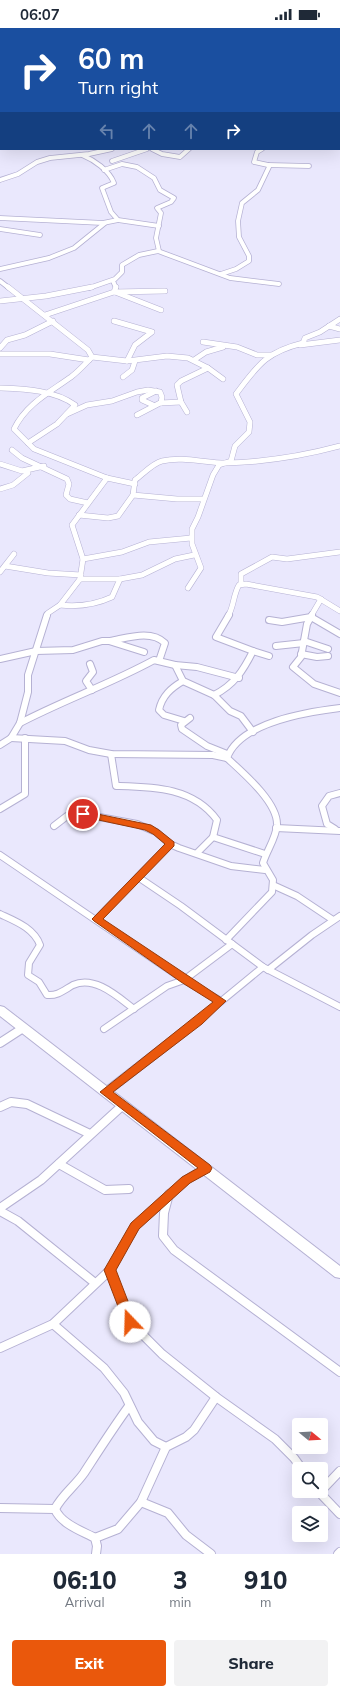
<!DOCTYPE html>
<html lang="en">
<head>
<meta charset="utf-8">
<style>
  :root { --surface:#fff; --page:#f2f2f3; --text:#1f2937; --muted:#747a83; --accent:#ea580c }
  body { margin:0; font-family:Mulish,sans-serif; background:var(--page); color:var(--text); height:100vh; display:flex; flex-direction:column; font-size:15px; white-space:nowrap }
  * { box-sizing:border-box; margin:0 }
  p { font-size:13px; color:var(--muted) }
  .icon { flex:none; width:22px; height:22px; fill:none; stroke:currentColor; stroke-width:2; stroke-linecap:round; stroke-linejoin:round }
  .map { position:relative; height:1526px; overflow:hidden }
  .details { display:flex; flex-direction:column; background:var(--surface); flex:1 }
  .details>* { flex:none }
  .top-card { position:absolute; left:0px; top:0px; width:340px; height:122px; box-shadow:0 4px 16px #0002; background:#1a4fa0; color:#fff; overflow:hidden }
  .needle { width:26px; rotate:108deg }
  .controls { position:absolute; left:292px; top:1390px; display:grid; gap:8px }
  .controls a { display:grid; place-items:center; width:36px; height:36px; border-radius:4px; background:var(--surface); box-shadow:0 4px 16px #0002; font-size:20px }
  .pin { position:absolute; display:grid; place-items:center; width:34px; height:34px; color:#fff; margin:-17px; border:2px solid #fff; border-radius:50%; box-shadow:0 1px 4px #0007 }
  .me { position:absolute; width:44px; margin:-22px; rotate:339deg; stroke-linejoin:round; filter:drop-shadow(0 0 3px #0008) }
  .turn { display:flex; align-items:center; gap:14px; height:84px; padding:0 12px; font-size:18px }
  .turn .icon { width:52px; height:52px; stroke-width:2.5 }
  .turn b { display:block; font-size:28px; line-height:34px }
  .lanes { display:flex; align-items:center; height:38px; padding:0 12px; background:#0003; justify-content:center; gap:20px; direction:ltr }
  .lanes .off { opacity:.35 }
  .eta { display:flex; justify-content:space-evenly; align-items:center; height:68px; text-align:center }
  .eta b { font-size:24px; font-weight:800; line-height:28px }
  .cta { display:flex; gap:8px; margin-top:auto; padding:8px 12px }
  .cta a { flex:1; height:46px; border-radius:4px; background:var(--accent); color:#fff; font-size:16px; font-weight:800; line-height:46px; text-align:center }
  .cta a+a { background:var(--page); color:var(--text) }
  .status { display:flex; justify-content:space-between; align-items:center; height:28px; padding:0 20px; background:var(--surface); direction:ltr }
  .status svg { height:11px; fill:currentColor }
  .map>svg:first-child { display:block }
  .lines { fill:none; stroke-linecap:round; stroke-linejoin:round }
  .minor-far3-casing { stroke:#b5b1d3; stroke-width:5.5 }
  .minor-far2-casing { stroke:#b5b1d3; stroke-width:6 }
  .minor-far1-casing { stroke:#b5b1d3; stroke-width:8 }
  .minor-casing { stroke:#b5b1d3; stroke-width:10 }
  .primary-casing { stroke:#b5b1d3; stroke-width:2 }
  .minor-far3 { stroke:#fff; stroke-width:4 }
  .minor-far2 { stroke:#fff; stroke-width:5 }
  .minor-far1 { stroke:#fff; stroke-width:6 }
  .minor { stroke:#fff; stroke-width:8 }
  .primary { fill:#fff; fill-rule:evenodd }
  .route { fill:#ea580c; stroke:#983908 }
</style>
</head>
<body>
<div class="status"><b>06:07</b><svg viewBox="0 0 49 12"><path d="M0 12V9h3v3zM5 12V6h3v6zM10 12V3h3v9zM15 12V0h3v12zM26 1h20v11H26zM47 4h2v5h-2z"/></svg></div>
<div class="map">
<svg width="340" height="1526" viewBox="0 0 340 1526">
  <rect width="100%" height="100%" fill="#eae8fd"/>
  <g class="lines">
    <g class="minor-far3-casing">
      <g id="minor-far3">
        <polyline points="81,1 83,0"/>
        <polyline points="203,1 205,0"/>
        <polyline points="152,121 162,126 180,129 189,121"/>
        <path d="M82,127C94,132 109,142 114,155L102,160L111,184L118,192L159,198"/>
        <polyline points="112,133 147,121"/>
        <polyline points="268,137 309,138"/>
        <polyline points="104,142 122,136 137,139 154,150 160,162 174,170 171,174 157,180 161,185 156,210 159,223"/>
        <polyline points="0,152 18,146 37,134 50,130 89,126 112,121"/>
        <polyline points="0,190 103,195 118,192"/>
        <polyline points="0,201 40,207"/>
        <polyline points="0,241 49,230 74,220 105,195"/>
        <polyline points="221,246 236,241 249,233 249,228 239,209 238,193 242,175 258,162 269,139 268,137 254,134 257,124 262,121"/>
        <polyline points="0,253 9,260"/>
        <polyline points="113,253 116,260"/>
        <polyline points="89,260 115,251 122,244 122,237 139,227 158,223 230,250 279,256"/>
      </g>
    </g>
    <g class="minor-far2-casing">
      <g id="minor-far2">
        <polyline points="8,259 88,322 92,329 127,333 167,328 188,330 208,340 223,351"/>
        <polyline points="114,264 165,263"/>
        <polyline points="115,264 161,282"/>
        <polyline points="0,273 46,268 92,259"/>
        <polyline points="45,287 114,264 116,259"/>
        <polyline points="114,293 152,304 135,317 127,333"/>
        <polyline points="329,298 340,301"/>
        <polyline points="203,314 237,319 257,327 271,327"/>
        <polyline points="300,317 340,312"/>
        <polyline points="0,320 7,312 25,307 53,293"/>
        <polyline points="0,326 50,326 89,332"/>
        <path d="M92,329C85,336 79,343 71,349C50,364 26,376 14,401L34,421L107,450L135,456"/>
        <polyline points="194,332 206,324 223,319"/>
        <polyline points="123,349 132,342 135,333"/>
        <path d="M0,360C25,361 55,362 75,377L57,396L28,415"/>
        <polyline points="153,377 142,372 142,370 156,363"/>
        <polyline points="187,384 181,374 177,357 181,353 208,340"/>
        <polyline points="67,386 87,377 112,373 137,364 148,362 160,364 162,369 161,375"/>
        <polyline points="137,387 160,375 181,374"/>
        <polyline points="12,422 22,430 67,451 69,456 66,467 70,471 88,475"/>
        <polyline points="0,436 22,443 44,438"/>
        <polyline points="0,461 13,457 28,445"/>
        <polyline points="133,467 177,471 202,471"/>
        <path d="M79,487L108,490L118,488L133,467L135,452C143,446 153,435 162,433C183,428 205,435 226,435C265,434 303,428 340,418"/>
        <polyline points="83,531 122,524 149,514 191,510"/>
        <polyline points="5,538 48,545 81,547"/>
        <polyline points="0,544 14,526"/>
        <polyline points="80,551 120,551 142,547 175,531 194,527"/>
        <polyline points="241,556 241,546 272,529 287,531 340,524"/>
        <path d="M188,560L201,540L192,516V501L198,489L213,447L219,437L231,433L235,418L249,404L250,394L236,366C258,337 266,324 303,315L305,310L320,304L340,291"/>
        <path d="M60,577C79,579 95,577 112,569L120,551"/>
        <polyline points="47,588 48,585 60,577 80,551 83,531 72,497 107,450"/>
        <path d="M228,588C234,579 233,567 239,557L246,556L317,569L340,583"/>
        <polyline points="311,588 321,571"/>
      </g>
    </g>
    <g class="minor-far1-casing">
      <g id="minor-far1">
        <polyline points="312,587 307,596 301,629 293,639 314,656 340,665"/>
        <polyline points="269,592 282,594 311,589 340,606"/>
        <path d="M110,613C127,610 151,601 165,615L159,633"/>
        <polyline points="304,613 328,621"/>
        <polyline points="276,618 304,615"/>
        <polyline points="253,623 269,628"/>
        <polyline points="301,626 317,629 328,628"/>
        <polyline points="0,631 36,623 73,622 102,613 109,613 144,624"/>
        <polyline points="90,636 93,644 86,653 92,662"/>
        <polyline points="175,637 197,639 239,650"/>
        <path d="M183,653C171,660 162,668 159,682L164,687L184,693"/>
        <path d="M214,667C234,657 243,643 253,623L216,609L229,587"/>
        <polyline points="190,690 181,697 182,701 207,718 227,726"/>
        <path d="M20,695C64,672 110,656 154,632L175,637L183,653L214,667L230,683L241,688L253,704"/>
        <polyline points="11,710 65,713 89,722 111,726 213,727 227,730"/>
        <polyline points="0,717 11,710 20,695 28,664 28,647 47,587"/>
        <path d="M111,726L116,758C153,759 193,759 217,792L213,809L197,825"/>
        <polyline points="0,781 25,766 25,710"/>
        <polyline points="54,798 67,788 83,786 137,796 156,804 170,816 179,820 231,838 265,842"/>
        <polyline points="276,800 340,803"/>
        <polyline points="335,801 327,796 322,778 329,768 340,765"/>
        <polyline points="213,809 265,826"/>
        <polyline points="0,827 184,952 221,973"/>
        <polyline points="138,849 181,878 263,939 340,979"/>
        <polyline points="275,858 297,868 333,892"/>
        <path d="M0,886C15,893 34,900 40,917L29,935L28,947L39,954L47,967C58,968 64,962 73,957C95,947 118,969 134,981"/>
        <polyline points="97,891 170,816"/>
        <path d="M226,912L272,864L273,852L263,835C267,822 276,810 277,797C278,774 242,744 227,730C240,694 307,684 340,680"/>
        <polyline points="268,942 312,907 340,888"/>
        <polyline points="104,1001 167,958 184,952 232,916"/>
        <polyline points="18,1003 23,1000"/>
        <polyline points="185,1003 263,939"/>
      </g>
    </g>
    <g class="minor-casing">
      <g id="minor">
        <polyline points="0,1015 20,1002"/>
        <polyline points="106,1064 186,1002"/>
        <polyline points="0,1079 11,1074 27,1076 90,1106"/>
        <polyline points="59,1136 105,1162 129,1161"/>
        <polyline points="169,1166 164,1185 163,1208 174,1222 340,1344"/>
        <polyline points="0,1180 41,1152 123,1077"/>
        <polyline points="0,1183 18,1193 95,1255"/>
        <polyline points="110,1242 130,1294 162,1326 216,1369 275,1411 294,1430 302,1441"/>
        <polyline points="53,1296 104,1340 124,1365 138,1394 154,1413 166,1419"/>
        <polyline points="0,1320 53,1296 110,1242 135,1198 186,1152 206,1140"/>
        <polyline points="318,1463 340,1486"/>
        <polyline points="319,1465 340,1443"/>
        <polyline points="141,1474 168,1485 186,1507 211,1526"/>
        <polyline points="0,1480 55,1481"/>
        <polyline points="95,1510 118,1501 141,1474 166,1419 186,1409 194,1402 216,1369"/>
        <path d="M96,1526L97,1518L95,1510C82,1503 61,1496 55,1481C62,1467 75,1458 84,1445C99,1422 113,1400 129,1378"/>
        <polyline points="338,1526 340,1524"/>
      </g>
    </g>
    <g class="primary-casing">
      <polygon id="primary" points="0,978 4,979 340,1238 340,1250 335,1249 0,988"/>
    </g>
    <use href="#minor-far3" class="minor-far3"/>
    <use href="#minor-far2" class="minor-far2"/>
    <use href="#minor-far1" class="minor-far1"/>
    <use href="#minor" class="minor"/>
    <use href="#primary" class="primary"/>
  </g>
  <polygon class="route" points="83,783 151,797 159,802 174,814 174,818 103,891 226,973 202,996 113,1064 210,1137 212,1140 210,1144 190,1155 139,1201 116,1242 136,1294 134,1298 130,1299 126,1298 124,1294 104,1242 131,1195 182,1149 198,1140 100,1064 213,974 181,954 94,893 92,891 94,889 165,816 153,806 145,802 80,788 80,784"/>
</svg>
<div class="controls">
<a><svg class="needle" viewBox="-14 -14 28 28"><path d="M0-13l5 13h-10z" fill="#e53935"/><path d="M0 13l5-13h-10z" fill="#747a83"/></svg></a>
<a><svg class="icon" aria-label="search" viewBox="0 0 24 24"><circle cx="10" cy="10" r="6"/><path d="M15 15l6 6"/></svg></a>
<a><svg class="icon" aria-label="layers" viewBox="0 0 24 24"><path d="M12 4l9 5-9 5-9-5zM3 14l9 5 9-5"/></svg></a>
</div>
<div class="pin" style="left:83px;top:786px;background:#d93025"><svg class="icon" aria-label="arrive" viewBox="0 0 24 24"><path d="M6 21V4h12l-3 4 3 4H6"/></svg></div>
<svg class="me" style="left:130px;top:1294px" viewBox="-20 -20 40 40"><circle r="19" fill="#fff"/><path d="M0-13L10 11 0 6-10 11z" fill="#ea580c"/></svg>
<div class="top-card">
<div class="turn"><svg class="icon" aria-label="right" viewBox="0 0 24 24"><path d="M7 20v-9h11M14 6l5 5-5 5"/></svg><div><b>60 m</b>Turn right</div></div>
<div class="lanes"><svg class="icon off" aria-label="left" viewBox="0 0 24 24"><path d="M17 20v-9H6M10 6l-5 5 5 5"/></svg><svg class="icon off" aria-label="ahead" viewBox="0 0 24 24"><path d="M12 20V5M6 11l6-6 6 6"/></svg><svg class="icon off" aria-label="ahead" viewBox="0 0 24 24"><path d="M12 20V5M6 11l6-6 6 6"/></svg><svg class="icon" aria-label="right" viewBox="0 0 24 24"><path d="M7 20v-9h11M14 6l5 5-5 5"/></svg></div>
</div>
</div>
<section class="details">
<div class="eta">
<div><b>06:10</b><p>Arrival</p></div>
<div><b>3</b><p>min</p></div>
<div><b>910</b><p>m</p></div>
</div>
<div class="cta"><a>Exit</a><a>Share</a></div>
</section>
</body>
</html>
